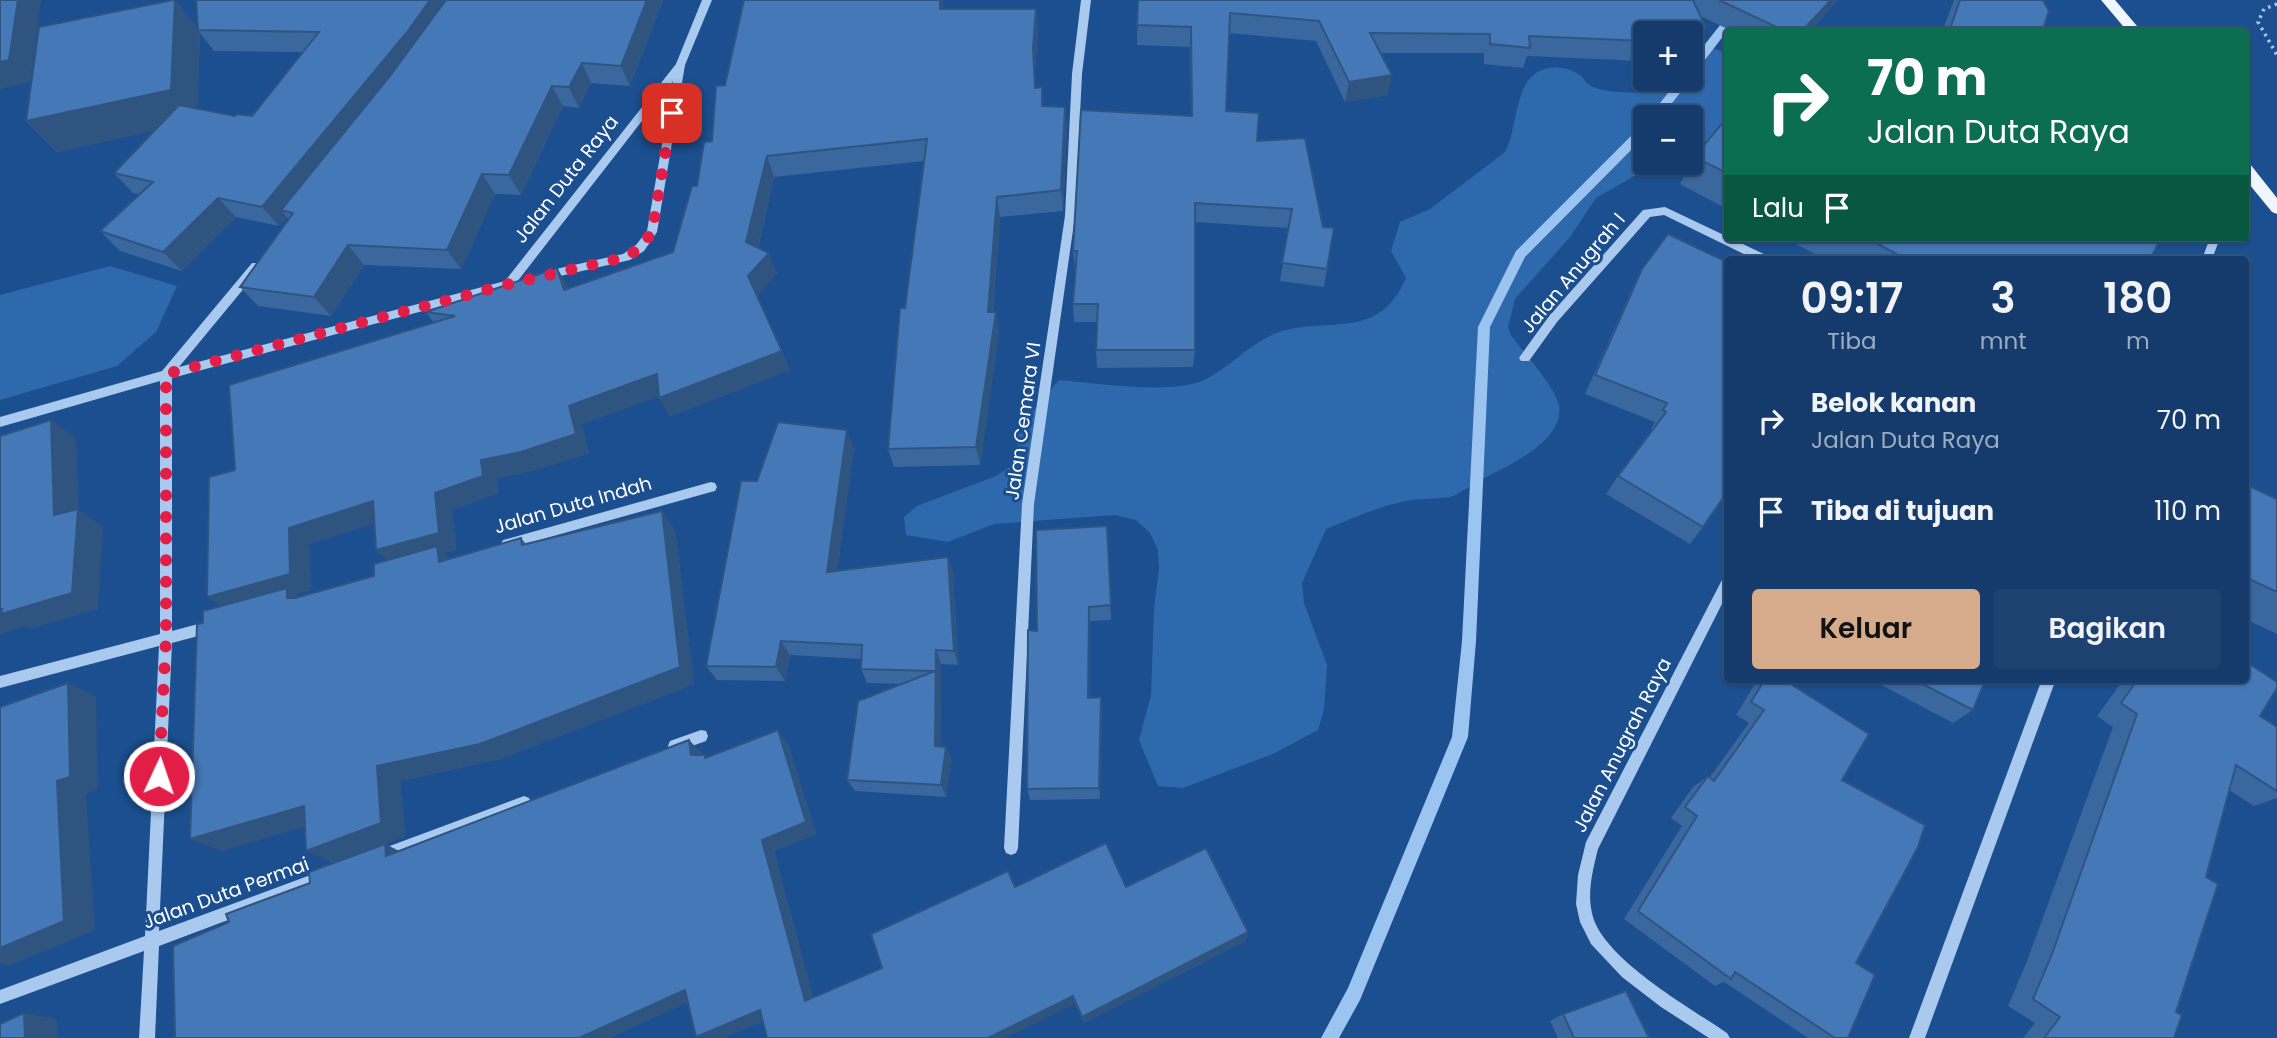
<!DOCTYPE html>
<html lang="id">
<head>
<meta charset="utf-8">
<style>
  :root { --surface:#143b6b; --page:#1d4271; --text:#f1f3f6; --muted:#9dadc1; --line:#33557e; --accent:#d6ab8b }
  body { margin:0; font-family:Poppins,sans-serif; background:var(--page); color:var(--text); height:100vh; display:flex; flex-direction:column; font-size:26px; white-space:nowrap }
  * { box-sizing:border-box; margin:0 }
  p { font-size:23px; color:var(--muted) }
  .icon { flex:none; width:38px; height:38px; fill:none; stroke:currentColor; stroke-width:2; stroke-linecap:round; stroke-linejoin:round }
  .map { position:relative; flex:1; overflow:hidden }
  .details { position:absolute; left:1724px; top:256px; width:525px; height:427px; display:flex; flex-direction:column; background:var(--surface); border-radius:7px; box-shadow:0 2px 5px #0004,0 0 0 2px var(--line) }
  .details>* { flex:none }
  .banner { position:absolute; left:1724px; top:28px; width:525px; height:214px; border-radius:7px; box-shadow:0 2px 5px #0004,0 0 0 2px var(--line); background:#0b6e4f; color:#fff; overflow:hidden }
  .buttons { position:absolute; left:1633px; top:21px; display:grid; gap:14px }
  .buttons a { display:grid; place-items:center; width:70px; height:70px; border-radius:7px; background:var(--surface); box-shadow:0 2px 5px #0004,0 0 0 2px var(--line); font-size:35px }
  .pin { position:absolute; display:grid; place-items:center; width:60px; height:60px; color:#fff; margin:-30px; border-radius:14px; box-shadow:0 4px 10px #0006 }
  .me { position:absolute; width:77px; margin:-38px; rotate:3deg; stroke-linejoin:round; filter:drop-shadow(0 0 5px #0008) }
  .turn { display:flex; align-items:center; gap:24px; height:147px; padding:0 28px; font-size:32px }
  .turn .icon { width:91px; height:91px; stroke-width:2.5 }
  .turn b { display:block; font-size:49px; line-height:60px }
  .then { display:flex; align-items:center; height:66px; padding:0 28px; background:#0003; gap:14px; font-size:26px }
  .eta { display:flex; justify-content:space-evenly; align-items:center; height:119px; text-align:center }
  .eta b { font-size:42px; font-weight:600; line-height:49px }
  .action { display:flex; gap:14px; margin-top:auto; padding:14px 28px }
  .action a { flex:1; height:80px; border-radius:7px; background:var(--accent); color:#111; font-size:28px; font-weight:600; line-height:80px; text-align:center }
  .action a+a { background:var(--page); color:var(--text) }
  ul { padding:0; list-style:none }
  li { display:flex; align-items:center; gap:21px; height:91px; padding:0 28px }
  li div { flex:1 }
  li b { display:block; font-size:26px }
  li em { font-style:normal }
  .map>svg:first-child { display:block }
  .green { fill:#2e69ad }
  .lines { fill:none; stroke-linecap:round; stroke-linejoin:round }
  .stream { fill:#9cc4f0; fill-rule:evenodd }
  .path { stroke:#a9c9ee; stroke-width:3.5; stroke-dasharray:2.5 4.5; stroke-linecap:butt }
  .minor { fill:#a9c9ee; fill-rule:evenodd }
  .major { fill:#f0f6ff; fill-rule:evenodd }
  .wall { fill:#3a679d; fill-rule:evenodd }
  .shaded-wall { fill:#305480 }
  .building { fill:#4478b7; stroke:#305480; stroke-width:2 }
  .route { stroke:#e11d48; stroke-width:12; stroke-dasharray:0 21.6 }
  .labels { text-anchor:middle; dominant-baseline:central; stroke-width:6; stroke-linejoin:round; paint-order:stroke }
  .street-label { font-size:19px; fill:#fff; stroke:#1b4f8f }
</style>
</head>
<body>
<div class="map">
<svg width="2277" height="1038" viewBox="0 0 2277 1038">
  <rect width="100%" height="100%" fill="#1b4f8f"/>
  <g class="green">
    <path d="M1709,47L1727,53V136L1691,148L1690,117H1645V163H1657L1596,198L1570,237L1515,299L1508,327L1511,335C1523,352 1555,387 1559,405C1565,442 1505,467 1479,481C1470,486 1459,494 1450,497C1439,499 1421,498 1407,501C1379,506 1353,518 1326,529L1302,583L1304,603L1327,665L1324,709L1318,730L1275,753L1183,788L1158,786L1139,740L1151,695L1154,609L1159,569L1158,550L1150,533L1136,520L1115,515L994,524L948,542L906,535L904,517L917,506L996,476L1013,465L1018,449L1016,431L1059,380C1096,383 1171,395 1204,380C1232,367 1255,337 1286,330C1336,318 1379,339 1406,278L1391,251L1400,222L1430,209L1505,152C1519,127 1513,73 1549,68C1559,66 1572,69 1580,75C1584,78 1586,84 1591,86C1606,94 1650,95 1664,86L1666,79H1690L1691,53Z"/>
    <polygon points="110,266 177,286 156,332 117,366 0,400 0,295"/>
  </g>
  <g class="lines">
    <g class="stream">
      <polygon points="1740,0 1751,0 1694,74 1690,75 1690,63"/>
      <polygon points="1679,79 1691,79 1661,117 1649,117"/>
      <polygon points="1645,125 1645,136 1525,257 1490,327 1476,641 1468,737 1360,1000 1339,1038 1321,1038 1348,988 1452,737 1462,641 1478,327 1516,251 1641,126"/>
    </g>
    <polyline class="path" points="2277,4 2264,9 2258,22 2277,55"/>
    <g class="minor">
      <polygon points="702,0 712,0 685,65 657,232 644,251 630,260 547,279 542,275 547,271 623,254 636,245 647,231 673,81 513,287 172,378 172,631 213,620 218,622 219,626 218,630 213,632 172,643 159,931 324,870 329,872 331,877 329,882 324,884 159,946 155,1038 139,1038 144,951 0,1004 0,990 145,936 159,646 0,688 0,676 160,634 160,381 0,427 0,417 162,371 252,263 260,263 261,266 260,269 179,367 505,281 676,64"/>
      <polygon points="1081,0 1091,0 1082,74 1075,216 1034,504 1018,848 1016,853 1011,855 1006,853 1004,848 1022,504 1065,216 1072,74"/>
      <polygon points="1665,207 1768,256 1769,259 1754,259 1664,215 1650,217 1557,322 1529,361 1521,361 1519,358 1521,355 1549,316 1643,210"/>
      <polygon points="2210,238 2220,238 2212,259 2202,259"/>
      <polygon points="711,482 715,483 717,487 715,491 711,492 507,549 503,548 501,544 503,540 507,539"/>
      <path d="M1727,576V594L1598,849C1593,869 1587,892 1592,913C1601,958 1691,1008 1727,1033L1730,1038H1709L1661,1007L1622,977L1591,944L1580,922L1576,904L1578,875L1586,842L1723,578Z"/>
      <polygon points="2042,679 2056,679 1925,1038 1909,1038"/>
      <polygon points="701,730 706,731 708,736 706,741 675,752 670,751 668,746 670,741"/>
      <polygon points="524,796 529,798 531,803 529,808 384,862 379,860 377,855 379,850"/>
    </g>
    <g class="major">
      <polygon points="2101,0 2115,0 2142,32 2128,32"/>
      <polygon points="2245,163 2250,164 2277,198 2277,214 2272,212 2245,179"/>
    </g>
  </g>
  <g class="wall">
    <path d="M175,0L198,29L196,0H663L630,86L591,83L579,108L563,106L521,195L495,194L461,269L364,265L331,316L258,306L240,287L288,219L287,217L279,226L236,217L182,271L120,251L100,231L140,194L133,193L114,173L155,130L57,152L26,121ZM200,33L214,51L303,52L252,116H235L197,109Z"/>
    <path d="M744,0H943V9H1036L1038,31L1035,70V88L1043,106L1065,107L1067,128L1063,211L1000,217L993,312L999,332L980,465L894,467L888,449L924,161L774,177L758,248L777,273L757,295L790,370L670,416L659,396L581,424L589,453L535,470L497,478L498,493L452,510L456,550L444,553L450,559L521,538L526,544L662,511L675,531L694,684L500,759L400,781L405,836L385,844L399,851L689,740L702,754V755H705L707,757L788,744L816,834L774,851L813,998L882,968L1015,887H1126L1248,932L1245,941L1084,1023L1075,1004L763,1021L723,1038L688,1003L175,1037L229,922L310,883L333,863L305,826L221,851L203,623L222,606L235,470L434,323L426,312L569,288L673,252L712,141ZM375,523L376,550L387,560L374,576L299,597L295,594L311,590L309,544Z"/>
    <polygon points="1138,0 1838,0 1809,32 1734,32 1700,16 1706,28 1696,48 1690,48 1690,33 1645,33 1645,50 1640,61 1527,56 1523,68 1484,64 1484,53 1381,53 1388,95 1345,102 1316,41 1229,33 1226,111 1257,141 1327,269 1324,287 1280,281 1289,228 1195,222 1195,350 1193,367 1097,368 1096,350 1097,322 1074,322 1073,304 1075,270 1073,251 1191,116 1190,47 1137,45"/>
    <polygon points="1954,0 2043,0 2042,32 1942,32"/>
    <polygon points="1727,121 1727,209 1680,184 1694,157"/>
    <polygon points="1784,238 2161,238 2150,259 1825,259"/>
    <polygon points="1642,269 1703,527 1690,544 1606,494 1618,476 1652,430 1651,429 1655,422 1585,394 1632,289"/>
    <polygon points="854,448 837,571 948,557 953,573 958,665 941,664 940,747 946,747 951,759 946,797 855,791 847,780 902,684 867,683 861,669 861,659 790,655 785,681 717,680 706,666 757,481"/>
    <polygon points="2245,484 2277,499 2277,634 2245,619"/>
    <polygon points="1107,526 1111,620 1090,621 1090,698 1102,710 1100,799 1030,800 1027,789 1037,631"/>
    <polygon points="1760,679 1783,679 1842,780 1856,963 1848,1038 1808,1038 1724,982 1715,986 1624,919 1682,826 1671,818 1693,787 1708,776 1710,777 1749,723 1736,715 1755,684"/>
    <polygon points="1870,679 1986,679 1973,710 1953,723"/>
    <polygon points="2124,679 2245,679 2260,716 2277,727 2277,798 2254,806 2229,790 2206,877 2176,1012 2174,1038 2023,1038 2035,1023 2008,1006 2027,961 2113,727 2097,716"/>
    <polygon points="1563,1014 1649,1038 1558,1038 1550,1021"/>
  </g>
  <g class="shaded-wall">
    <polygon points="18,0 41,0 30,82 0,89 0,62"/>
    <polygon points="175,0 199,30 198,30 200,33 197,121 57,152 26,121"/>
    <polygon points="430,0 456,0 281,210 287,217 279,226 262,207"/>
    <polygon points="647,0 663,0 630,86 621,66"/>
    <polygon points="940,0 943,0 944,31 940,9"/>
    <polygon points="1831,0 1838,0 1809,32 1801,32"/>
    <polygon points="1036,9 1038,31 1035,70 1037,109 1033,48"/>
    <polygon points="582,63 591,83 579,108 569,87"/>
    <polygon points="1392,75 1388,95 1345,102 1349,82"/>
    <polygon points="552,86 563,106 521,195 509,175"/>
    <polygon points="1065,107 1067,128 1063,211 1061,190"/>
    <polygon points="767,156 774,177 754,263 746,242"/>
    <polygon points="482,174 495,194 461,269 447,250"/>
    <polygon points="997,197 1000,217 991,331 988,312"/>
    <polygon points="218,198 236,217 182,271 163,252"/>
    <polygon points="348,245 364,265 331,316 314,297"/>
    <polygon points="769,253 777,273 757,296 748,276"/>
    <polygon points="557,268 569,288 564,290"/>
    <polygon points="996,312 999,332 980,465 976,447"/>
    <polygon points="782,351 790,370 670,416 659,398"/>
    <polygon points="657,374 667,393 581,424 589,453 535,470 497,478 498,493 452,510 456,550 444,553 457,566 394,567 376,550 435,493 481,460 569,406"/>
    <polygon points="51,420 76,438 79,510 103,526 98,609 30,629 24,626 0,635 0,609 54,515"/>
    <polygon points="847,430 854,448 835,588 827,572"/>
    <polygon points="373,501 391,518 309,544 311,590 295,594 311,607 230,612 207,597 289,528"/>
    <polygon points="662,511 675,531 694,684 500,759 400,781 405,836 385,844 407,855 333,863 306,851 377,766"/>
    <polygon points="948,557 953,573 958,665 954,651"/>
    <polygon points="1089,607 1090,621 1090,710 1088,698"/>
    <polygon points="781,641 790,655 785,681 776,667"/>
    <polygon points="936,650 941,664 940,759 935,746"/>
    <polygon points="68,683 96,697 98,789 86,794 95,930 9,966 0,963 0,948 57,781"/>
    <polygon points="1101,697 1102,710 1100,799 1099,788"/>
    <polygon points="778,730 788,744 816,834 774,851 816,1008 805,1001 762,840"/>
    <polygon points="689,740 702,754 704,769 691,755"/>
    <polygon points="946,747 951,759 946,797 941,785"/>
    <polygon points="304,806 331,819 221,851 190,839"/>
    <polygon points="1248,932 1245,941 1084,1023 1082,1017"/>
    <polygon points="685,990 699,997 610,1038 579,1038"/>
    <polygon points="1073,996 1075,1004 1005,1038 988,1038"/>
    <polygon points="760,1010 772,1017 723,1038 696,1037"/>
    <polygon points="24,1013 57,1019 58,1038 25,1038"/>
  </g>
  <g class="building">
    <polygon points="0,0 18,0 9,60 0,62"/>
    <polygon points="173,0 175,0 171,90 26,121 39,27"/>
    <polygon points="196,0 430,0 408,31 262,207 218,198 163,252 100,231 153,182 114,173 179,105 235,116 237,114 252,116 319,32 198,30"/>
    <polygon points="446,0 647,0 621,66 582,63 569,87 552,86 509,175 482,174 447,250 348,245 314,297 240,287 293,213 281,210 390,76"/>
    <polygon points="744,0 940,0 940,9 1036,9 1033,48 1035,88 1042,87 1042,106 1065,107 1061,190 997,197 988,312 996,312 976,447 888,449 900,308 905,308 927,139 767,156 746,242 769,253 748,276 782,351 659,398 657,374 569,406 576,434 521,452 481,460 483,476 435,493 439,533 376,550 373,501 289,528 290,574 207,597 209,477 235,470 229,385 455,316 426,312 557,268 564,290 673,252 692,186 697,186 704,142 712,141 716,86 725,85"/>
    <polygon points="1138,0 1693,0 1706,28 1644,31 1645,41 1529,36 1530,48 1490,44 1490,34 1370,33 1392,75 1349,82 1319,21 1230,13 1226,111 1259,113 1257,141 1305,138 1323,227 1334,228 1327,269 1282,263 1292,209 1195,203 1195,350 1096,350 1098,304 1073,304 1077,251 1073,251 1081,110 1192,116 1191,27 1137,25"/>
    <polygon points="1719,0 1831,0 1801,32 1787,32"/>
    <polygon points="1960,0 2043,0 2049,11 2042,32 1949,32"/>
    <polygon points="1725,120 1727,121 1727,173 1694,157"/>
    <polygon points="1668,234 1727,262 1727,492 1703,527 1618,476 1666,412 1663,410 1667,403 1595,375 1642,269"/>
    <polygon points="1867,238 2161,238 2150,259 1906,259"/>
    <polygon points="51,420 54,515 78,509 72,593 1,614 2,609 0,609 0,436"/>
    <polygon points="778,422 847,430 827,572 948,557 954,651 936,650 935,746 946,747 941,785 847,780 858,701 935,671 861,669 862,645 781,641 776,667 706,666 741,481 757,481"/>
    <polygon points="2245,484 2277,499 2277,592 2245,577"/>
    <polygon points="662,511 680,667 480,744 377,766 381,823 306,851 304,806 190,839 197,624 203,623 203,611 287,588 287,598 295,598 374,576 374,564 437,546 439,562 521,538 522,545"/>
    <polygon points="1107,526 1111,605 1089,607 1088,698 1101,697 1099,788 1027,789 1028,630 1037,631 1036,530"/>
    <polygon points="2245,661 2277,682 2277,688 2260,716 2277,727 2277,791 2236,765 2206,877 2218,884 2176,1012 2182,1015 2174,1038 2044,1038 2060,1017 2033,999 2052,954 2137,714 2121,703 2138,679 2245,679"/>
    <polygon points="1765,679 1783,679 1869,734 1842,780 1925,825 1918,847 1856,963 1875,975 1848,1038 1835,1038 1735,972 1731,979 1638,911 1697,816 1685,807 1708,776 1714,781 1764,710 1751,702"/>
    <polygon points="1913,679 1986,679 1973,710"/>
    <polygon points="68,683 70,777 57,781 64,921 0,948 0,707"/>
    <polygon points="778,730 806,822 762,840 805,1001 882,968 871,934 1008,871 1015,887 1106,843 1126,887 1206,848 1248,932 1082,1017 1073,996 988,1038 767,1038 760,1010 696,1037 685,990 579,1038 172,1038 175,1037 173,946 229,922 226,914 310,883 309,872 385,844 386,856 689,740 691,755 705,755 705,758"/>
    <polygon points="1626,991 1649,1038 1574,1038 1563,1014"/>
    <polygon points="24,1013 25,1038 0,1038 0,1024"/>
  </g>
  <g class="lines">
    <polyline class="route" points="159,776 166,639 166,374 509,284 626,257 640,248 652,232 672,113"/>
  </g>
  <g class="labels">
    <g class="street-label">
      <text transform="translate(566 179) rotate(-52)">Jalan Duta Raya</text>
      <text transform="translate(1573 273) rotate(-50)">Jalan Anugrah I</text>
      <text transform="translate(1023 421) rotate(-82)">Jalan Cemara VI</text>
      <text transform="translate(573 505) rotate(-16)">Jalan Duta Indah</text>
      <text transform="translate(1622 745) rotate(-63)">Jalan Anugrah Raya</text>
      <text transform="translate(226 893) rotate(-20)">Jalan Duta Permai</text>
    </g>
  </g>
</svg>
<div class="buttons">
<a>+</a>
<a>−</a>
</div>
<div class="pin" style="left:672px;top:113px;background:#d93025"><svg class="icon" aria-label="arrive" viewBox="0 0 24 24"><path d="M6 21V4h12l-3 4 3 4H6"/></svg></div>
<svg class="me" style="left:159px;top:776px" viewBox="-20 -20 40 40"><circle r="17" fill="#e11d48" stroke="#fff" stroke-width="3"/><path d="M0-11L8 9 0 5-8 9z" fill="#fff"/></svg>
<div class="banner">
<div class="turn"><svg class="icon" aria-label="right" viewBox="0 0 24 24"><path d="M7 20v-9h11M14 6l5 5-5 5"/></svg><div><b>70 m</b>Jalan Duta Raya</div></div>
<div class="then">Lalu<svg class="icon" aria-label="arrive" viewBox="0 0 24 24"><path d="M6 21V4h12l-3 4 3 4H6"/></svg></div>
</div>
<section class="details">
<div class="eta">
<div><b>09:17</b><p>Tiba</p></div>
<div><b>3</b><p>mnt</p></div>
<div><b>180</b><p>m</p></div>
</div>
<ul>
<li><svg class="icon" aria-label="right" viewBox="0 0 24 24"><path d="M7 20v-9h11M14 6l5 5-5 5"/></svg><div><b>Belok kanan</b><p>Jalan Duta Raya</p></div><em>70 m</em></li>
<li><svg class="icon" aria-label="arrive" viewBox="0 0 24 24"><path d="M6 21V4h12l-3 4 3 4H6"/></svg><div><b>Tiba di tujuan</b></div><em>110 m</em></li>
</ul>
<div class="action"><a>Keluar</a><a>Bagikan</a></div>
</section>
</div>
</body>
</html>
